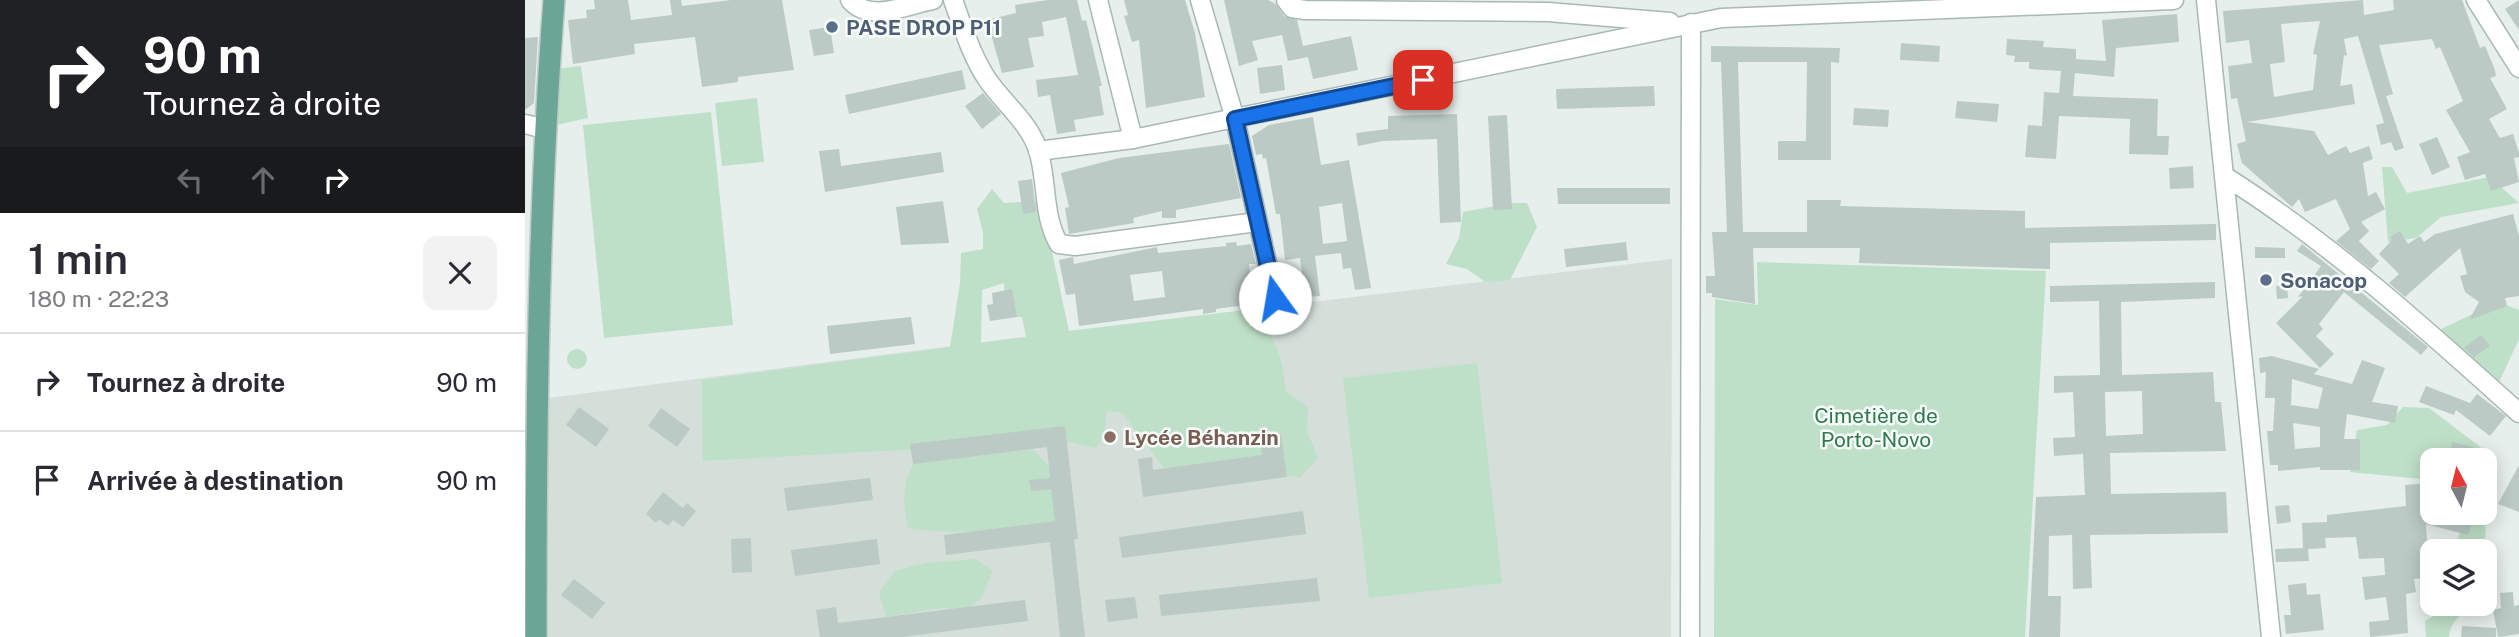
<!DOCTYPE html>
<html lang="fr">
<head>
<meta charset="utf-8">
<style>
  :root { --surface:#fff; --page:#f2f2f3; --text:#2b2b33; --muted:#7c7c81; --line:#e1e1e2 }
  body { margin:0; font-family:"Public Sans",sans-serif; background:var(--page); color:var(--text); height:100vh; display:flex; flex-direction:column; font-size:26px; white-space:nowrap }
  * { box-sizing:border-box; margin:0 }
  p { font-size:23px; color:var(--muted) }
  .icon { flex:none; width:38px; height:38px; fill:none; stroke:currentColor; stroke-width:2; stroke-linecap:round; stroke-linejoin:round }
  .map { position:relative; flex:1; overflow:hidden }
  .sheet { display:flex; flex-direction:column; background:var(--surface); width:525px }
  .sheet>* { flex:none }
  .top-card { background:#202124; color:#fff; overflow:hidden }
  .needle { width:46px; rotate:353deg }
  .buttons { position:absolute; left:1895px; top:448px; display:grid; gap:14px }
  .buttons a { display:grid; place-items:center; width:77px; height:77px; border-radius:14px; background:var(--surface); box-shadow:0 4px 18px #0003; font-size:35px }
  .pin { position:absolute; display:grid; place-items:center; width:60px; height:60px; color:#fff; margin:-30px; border-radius:14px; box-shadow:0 4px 10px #0006 }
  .me { position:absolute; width:77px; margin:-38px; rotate:347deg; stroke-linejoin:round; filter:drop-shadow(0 0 5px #0008) }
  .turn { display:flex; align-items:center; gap:24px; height:147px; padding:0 28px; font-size:32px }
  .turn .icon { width:91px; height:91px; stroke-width:2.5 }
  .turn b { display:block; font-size:49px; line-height:60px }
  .lanes { display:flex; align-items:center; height:66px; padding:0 28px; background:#0003; justify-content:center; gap:35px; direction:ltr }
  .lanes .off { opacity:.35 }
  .round { display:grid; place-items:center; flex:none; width:74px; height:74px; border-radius:14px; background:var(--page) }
  .head { display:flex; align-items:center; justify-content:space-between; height:119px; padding:0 28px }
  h1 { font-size:42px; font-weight:600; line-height:52px }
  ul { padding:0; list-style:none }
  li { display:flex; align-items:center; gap:21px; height:98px; padding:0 28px; border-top:2px solid var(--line) }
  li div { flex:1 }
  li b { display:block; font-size:26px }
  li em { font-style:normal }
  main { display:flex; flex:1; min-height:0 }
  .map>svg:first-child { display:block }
  .built { fill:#d4dfda }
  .green { fill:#bfe0c8; fill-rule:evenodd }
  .building { fill:#bbcac4; fill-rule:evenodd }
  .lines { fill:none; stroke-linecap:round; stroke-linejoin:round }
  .minor-casing { stroke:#a8b8b2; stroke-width:21 }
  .major-casing { stroke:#c2cac8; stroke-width:24 }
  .minor { stroke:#fff; stroke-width:18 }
  .major { stroke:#6aa596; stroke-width:21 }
  .route-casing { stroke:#114b97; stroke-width:18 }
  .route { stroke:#1a73e8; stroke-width:12 }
  .service-dot { fill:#5c6f8a; stroke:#f7fbf9; stroke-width:2.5 }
  .education-dot { fill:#8d6e63; stroke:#f7fbf9; stroke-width:2.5 }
  .labels { text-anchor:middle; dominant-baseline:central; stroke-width:5; stroke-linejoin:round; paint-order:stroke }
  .service-label { font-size:21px; font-weight:bold; fill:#4e5e75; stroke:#f7fbf9; text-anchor:start }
  .park-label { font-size:21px; fill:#2d7a4b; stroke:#f7fbf9 }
  .education-label { font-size:21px; font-weight:bold; fill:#785e54; stroke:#f7fbf9; text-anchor:start }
</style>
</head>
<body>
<main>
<section class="sheet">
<div class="top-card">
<div class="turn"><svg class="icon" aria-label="right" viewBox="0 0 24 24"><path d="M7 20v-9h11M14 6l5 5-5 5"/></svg><div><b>90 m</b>Tournez à droite</div></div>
<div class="lanes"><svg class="icon off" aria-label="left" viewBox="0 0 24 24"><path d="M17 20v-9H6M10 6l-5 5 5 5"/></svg><svg class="icon off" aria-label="ahead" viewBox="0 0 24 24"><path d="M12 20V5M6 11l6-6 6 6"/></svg><svg class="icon" aria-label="right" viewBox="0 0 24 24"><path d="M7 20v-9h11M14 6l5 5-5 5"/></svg></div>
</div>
<div class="head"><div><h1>1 min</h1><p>180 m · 22:23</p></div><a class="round"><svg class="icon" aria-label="close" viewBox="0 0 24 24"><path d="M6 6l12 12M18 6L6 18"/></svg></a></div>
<ul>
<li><svg class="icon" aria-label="right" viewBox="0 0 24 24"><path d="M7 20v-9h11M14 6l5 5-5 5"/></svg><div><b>Tournez à droite</b></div><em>90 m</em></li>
<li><svg class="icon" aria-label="arrive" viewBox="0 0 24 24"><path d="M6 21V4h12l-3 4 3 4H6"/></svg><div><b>Arrivée à destination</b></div><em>90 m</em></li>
</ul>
</section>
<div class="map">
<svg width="1994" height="637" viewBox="0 0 1994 637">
  <rect width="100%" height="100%" fill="#e6efeb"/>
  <polygon class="built" points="1147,259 1146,637 22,637 23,398 544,331"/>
  <g class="green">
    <polygon points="56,66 63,118 27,126 30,69"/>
    <polygon points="232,98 239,162 197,166 190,103"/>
    <polygon points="186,112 208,325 79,338 58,125"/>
    <polygon points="1857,167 1867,167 1882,193 1965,177 1994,203 1916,217 1891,238 1863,242"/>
    <path d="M467,189L479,203L516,201L544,331L722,310C752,338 756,351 761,391L783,407L782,431L793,458L775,478L754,474L639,468L597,413L582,411L579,437L570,448L541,441L178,461L177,380L425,347L435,283L436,253L458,249V233L452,209ZM479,283L480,317H497L501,337L456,343L457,290Z"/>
    <polygon points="986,203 1002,203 1012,227 985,280 960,282 942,269 921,264 934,238 938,212"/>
    <polygon points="1232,262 1521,271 1500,637 1189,637 1190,299 1233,305"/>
    <polygon points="1973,302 1994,310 1994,339 1970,391 1912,331"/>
    <circle cx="52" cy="359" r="10"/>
    <polygon points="952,363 977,583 844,598 818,378"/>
    <polygon points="1878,407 1904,408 1967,456 1967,493 1960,498 1960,460 1941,460 1923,450 1918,460 1908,460 1907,480 1825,472 1832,430 1862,425"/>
    <path d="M509,450L527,470L531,521C482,530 433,536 383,528C376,497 378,479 395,453Z"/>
    <polygon points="1940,513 1961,515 1960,551 1930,551"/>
    <polygon points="451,559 468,571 456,598 442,610 416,608 361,617 354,593 370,571 400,563"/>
    <polygon points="1907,574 1907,597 1902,599 1898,588 1899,575"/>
    <path d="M1915,604H1946C1936,617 1926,619 1924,637H1901L1900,621L1916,611Z"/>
  </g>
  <g class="building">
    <polygon points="69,0 103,0 106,20 147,15 145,0 156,0 157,6 206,0 257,0 269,70 213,77 213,82 177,87 170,37 109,44 110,54 48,64 43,20 62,18 61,10 70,9"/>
    <polygon points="523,0 552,0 557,21 561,20 577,86 574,86 579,115 549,120 551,131 532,134 525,95 513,97 511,80 553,75 541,17 517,22 519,36 503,38 509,67 477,73 462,20 491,13 490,5"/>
    <polygon points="599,0 660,0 670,33 680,97 621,108 614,40 607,42 599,16 603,15"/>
    <polygon points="699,0 743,0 751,4 759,16 772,20 778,46 826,36 833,70 788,79 783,57 763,61 757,35 727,41 733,60 714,66"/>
    <path d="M1838,0L1839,15L1869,10L1868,0H1937L1955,48L1960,46L1970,70L1971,76L1965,78L1982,109L1964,119L1975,138L1988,134L1994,153V157L1989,158L1994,182L1966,191L1960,174L1940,180L1932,157L1945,152L1921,110L1938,101L1915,47L1911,49L1907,39L1854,45L1868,94L1861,96L1879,148L1870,151L1866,142L1856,145L1851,125L1859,123L1833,36L1819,39L1822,56L1819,55L1815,86L1827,84L1830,104L1722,122L1789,131L1803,155L1821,146L1825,153L1844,146L1848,159L1838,163L1843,196L1851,192L1860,209L1836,222L1844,231L1834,241L1854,261L1846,269L1811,241L1825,229L1811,199L1780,212L1774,199L1767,207L1717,163L1712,144L1721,141L1712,98L1706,99L1703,66L1727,63L1724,40L1701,43L1698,11ZM1795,21L1788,54L1792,55L1788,90L1749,97L1745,64L1760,62L1756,24Z"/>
    <polygon points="1994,0 1994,30 1980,9"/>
    <polygon points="1652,14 1654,42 1591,48 1589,77 1550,73 1548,96 1633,99 1632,136 1644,136 1643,155 1604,154 1605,119 1534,116 1531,159 1500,157 1503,125 1517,126 1519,92 1534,93 1536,71 1504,69 1504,62 1489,62 1490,56 1481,55 1482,39 1519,41 1518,47 1551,49 1551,59 1581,61 1577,20"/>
    <polygon points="305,27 309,53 289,56 284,30"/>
    <polygon points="13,37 9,103 0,110 0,38"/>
    <polygon points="1376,43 1415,46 1414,62 1375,60"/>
    <polygon points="1186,46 1315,48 1314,63 1306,62 1306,160 1253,160 1253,141 1281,141 1282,62 1213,62 1218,232 1282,232 1282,200 1316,200 1315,206 1500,211 1500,228 1691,224 1691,240 1525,243 1525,269 1334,263 1335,248 1228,248 1230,304 1187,297 1187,293 1181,293 1181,276 1190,276 1187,232 1202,232 1196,62 1186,62"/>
    <polygon points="757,65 760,90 735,94 732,68"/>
    <polygon points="437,70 441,89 324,114 320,95"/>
    <polygon points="1129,86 1130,106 1032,109 1031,89"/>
    <polygon points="458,93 476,114 457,129 440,106"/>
    <polygon points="1432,101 1474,104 1472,122 1430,118"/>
    <polygon points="1329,108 1364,110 1363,127 1328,125"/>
    <polygon points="932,114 936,222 915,223 912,139 858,141 833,146 831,133 863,129 863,116"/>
    <polygon points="982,115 987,209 968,210 963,116"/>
    <path d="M788,117L796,165L824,160L846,288L830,290L826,268L818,269L816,253L790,256L795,296L780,297L775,258L760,260L755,214H751L741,158L738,159L737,154L731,155L727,136L744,125ZM817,203L822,241L798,244L794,207Z"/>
    <polygon points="1912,137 1925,167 1907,175 1894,144"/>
    <polygon points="704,144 716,198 651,210 651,218 637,218 637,211 608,218 609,223 544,234 540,208 544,207 536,173 594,158"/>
    <polygon points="314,149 316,166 416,152 419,172 300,192 294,151"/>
    <polygon points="1668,166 1669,188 1645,189 1644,168"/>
    <polygon points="507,179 511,212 498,214 493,181"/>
    <polygon points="1032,188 1145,188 1145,204 1033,204"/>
    <polygon points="418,201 424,243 376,245 371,207"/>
    <polygon points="1988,214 1994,236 1994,296 1980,298 1982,306 1944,320 1954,302 1940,292 1935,276 1942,274 1935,248 1880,297 1864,283 1874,274 1854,254 1867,240 1865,237 1875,231 1883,244 1895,236 1899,242 1910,234"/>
    <path d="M711,242L712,246L726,244L731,264H724L728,304L691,309V312L678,314V309L554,326L550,294L541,295L534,260L548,257L549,264L632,247L633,253L701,246V243ZM637,271L640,297L609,301L605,275Z"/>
    <polygon points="1101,242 1103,260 1041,267 1039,249"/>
    <polygon points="1777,244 1903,347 1896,355 1819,292 1794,324 1798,329 1791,336 1809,354 1795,368 1751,323 1778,296 1773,297 1796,266 1772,251"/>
    <polygon points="1730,247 1760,248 1760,258 1730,258"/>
    <path d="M1690,282V298L1596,302L1597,375L1688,372L1690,402H1696L1701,451L1585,453L1586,494L1701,492L1703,533L1565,535L1567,588L1548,589L1547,535L1524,536L1523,596H1536L1535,637H1504L1511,497L1560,495L1558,454L1529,456L1528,438L1550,437L1548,392L1529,393V376L1575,375L1574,301L1525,302V286ZM1617,391L1618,434L1581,436L1580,392Z"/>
    <polygon points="1762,285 1763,298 1752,299 1751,286"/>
    <polygon points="487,289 492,317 465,321 462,305 468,304 467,293"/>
    <polygon points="386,317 390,344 305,354 302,326"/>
    <polygon points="1956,335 1965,346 1949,357 1939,348"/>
    <path d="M1747,356L1794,369L1789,374L1827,384L1837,360L1860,368L1847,402L1873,406L1870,423L1822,414L1819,439H1835V470H1795V467L1753,471V465H1745L1742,431H1748L1750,398H1740L1741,372L1735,373L1734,358ZM1767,379L1798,388L1793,409L1766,405ZM1768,423L1795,427V447L1770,449Z"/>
    <polygon points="1901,386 1945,403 1952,394 1981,416 1965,436 1931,410 1929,415 1894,402"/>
    <polygon points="54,407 84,429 71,447 41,425"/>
    <polygon points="136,408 165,429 152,447 123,426"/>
    <polygon points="540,426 553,539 549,539 560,637 535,637 525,542 421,555 419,535 530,521 526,489 506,491 504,480 525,478 522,447 388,464 385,444"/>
    <polygon points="756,435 762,477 618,497 613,459 627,457 628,470 737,455 735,438"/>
    <polygon points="1927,442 1948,447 1950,460 1915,460 1917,449 1926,450"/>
    <polygon points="1994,465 1994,512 1973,504"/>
    <polygon points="345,478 348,500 262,511 259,488"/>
    <polygon points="1908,483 1908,513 1950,513 1943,535 1901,524 1904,577 1889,579 1891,592 1881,594 1883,633 1845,637 1844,622 1864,620 1861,597 1840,600 1837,577 1860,575 1859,558 1834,559 1831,537 1800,538 1801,548 1783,549 1784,561 1751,562 1750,549 1778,548 1777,523 1802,522 1802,515 1881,506 1880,485"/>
    <polygon points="138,492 158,508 162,503 171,511 158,527 148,520 143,526 134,519 131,523 121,514"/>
    <polygon points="1764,505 1766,522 1752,524 1750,506"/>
    <polygon points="778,511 781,534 597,558 594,537"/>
    <polygon points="226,538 227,572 207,573 206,539"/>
    <polygon points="352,539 355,564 270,576 266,550"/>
    <polygon points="792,578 795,601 636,616 634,595"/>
    <polygon points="49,579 80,603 67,619 36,595"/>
    <polygon points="1781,583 1782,595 1795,594 1799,630 1761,634 1759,615 1766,615 1763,585"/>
    <polygon points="1988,592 1989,606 1994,605 1994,634 1973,637 1968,610 1976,608 1975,593"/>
    <polygon points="610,597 613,618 583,622 580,600"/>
    <polygon points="500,600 503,621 377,637 295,637 291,610 311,607 313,623"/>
    <rect x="1910" y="604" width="17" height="11"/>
    <polygon points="1937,626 1971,628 1971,637 1936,637"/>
  </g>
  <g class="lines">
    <g class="minor-casing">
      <g id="minor">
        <path d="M325,0C344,23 382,5 408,0"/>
        <path d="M428,0C438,27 446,55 462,79C478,103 504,122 513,150C523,181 517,215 534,244L550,246L732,222"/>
        <polyline points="573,0 608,139"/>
        <polyline points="675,0 710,119 750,298"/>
        <polyline points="761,0 767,8 780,10 1023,12 1145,22"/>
        <polyline points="1681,0 1746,637"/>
        <polyline points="1951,0 1994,68"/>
        <polyline points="0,124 19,129"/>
        <polyline points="513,151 608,139 1196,18 1649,0"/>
        <path d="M1701,177C1807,244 1901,329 1994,413"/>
        <polyline points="1165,637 1166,23"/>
      </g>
    </g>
    <g class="major-casing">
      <path id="major" d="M11,637C11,424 13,212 29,0"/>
    </g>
    <use href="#minor" class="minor"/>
    <use href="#major" class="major"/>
  </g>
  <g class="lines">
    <g class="route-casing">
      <polyline id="route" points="750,298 710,119 898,80"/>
    </g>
    <use href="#route" class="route"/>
  </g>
  <g class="service-dot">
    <circle cx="307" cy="27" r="7"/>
    <circle cx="1741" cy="280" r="7"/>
  </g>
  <circle class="education-dot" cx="585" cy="437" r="7"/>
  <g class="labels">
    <g class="service-label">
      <text x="321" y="27">PASE DROP P11</text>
      <text x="1755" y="280">Sonacop</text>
    </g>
    <g class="park-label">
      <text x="1351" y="415">Cimetière de<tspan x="1351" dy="24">Porto-Novo</tspan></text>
    </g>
    <g class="education-label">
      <text x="599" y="437">Lycée Béhanzin</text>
    </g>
  </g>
</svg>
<div class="buttons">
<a><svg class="needle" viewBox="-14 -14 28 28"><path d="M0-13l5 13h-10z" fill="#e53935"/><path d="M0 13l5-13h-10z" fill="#7c7c81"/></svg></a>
<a><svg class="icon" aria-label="layers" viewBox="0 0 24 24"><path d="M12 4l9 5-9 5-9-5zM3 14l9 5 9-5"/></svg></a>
</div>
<div class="pin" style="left:898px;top:80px;background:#d93025"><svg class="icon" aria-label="arrive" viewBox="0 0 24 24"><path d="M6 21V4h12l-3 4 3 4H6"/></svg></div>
<svg class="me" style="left:750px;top:298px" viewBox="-20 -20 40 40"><circle r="19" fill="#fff"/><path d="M0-13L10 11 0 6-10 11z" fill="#1a73e8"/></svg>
</div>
</main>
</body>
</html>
